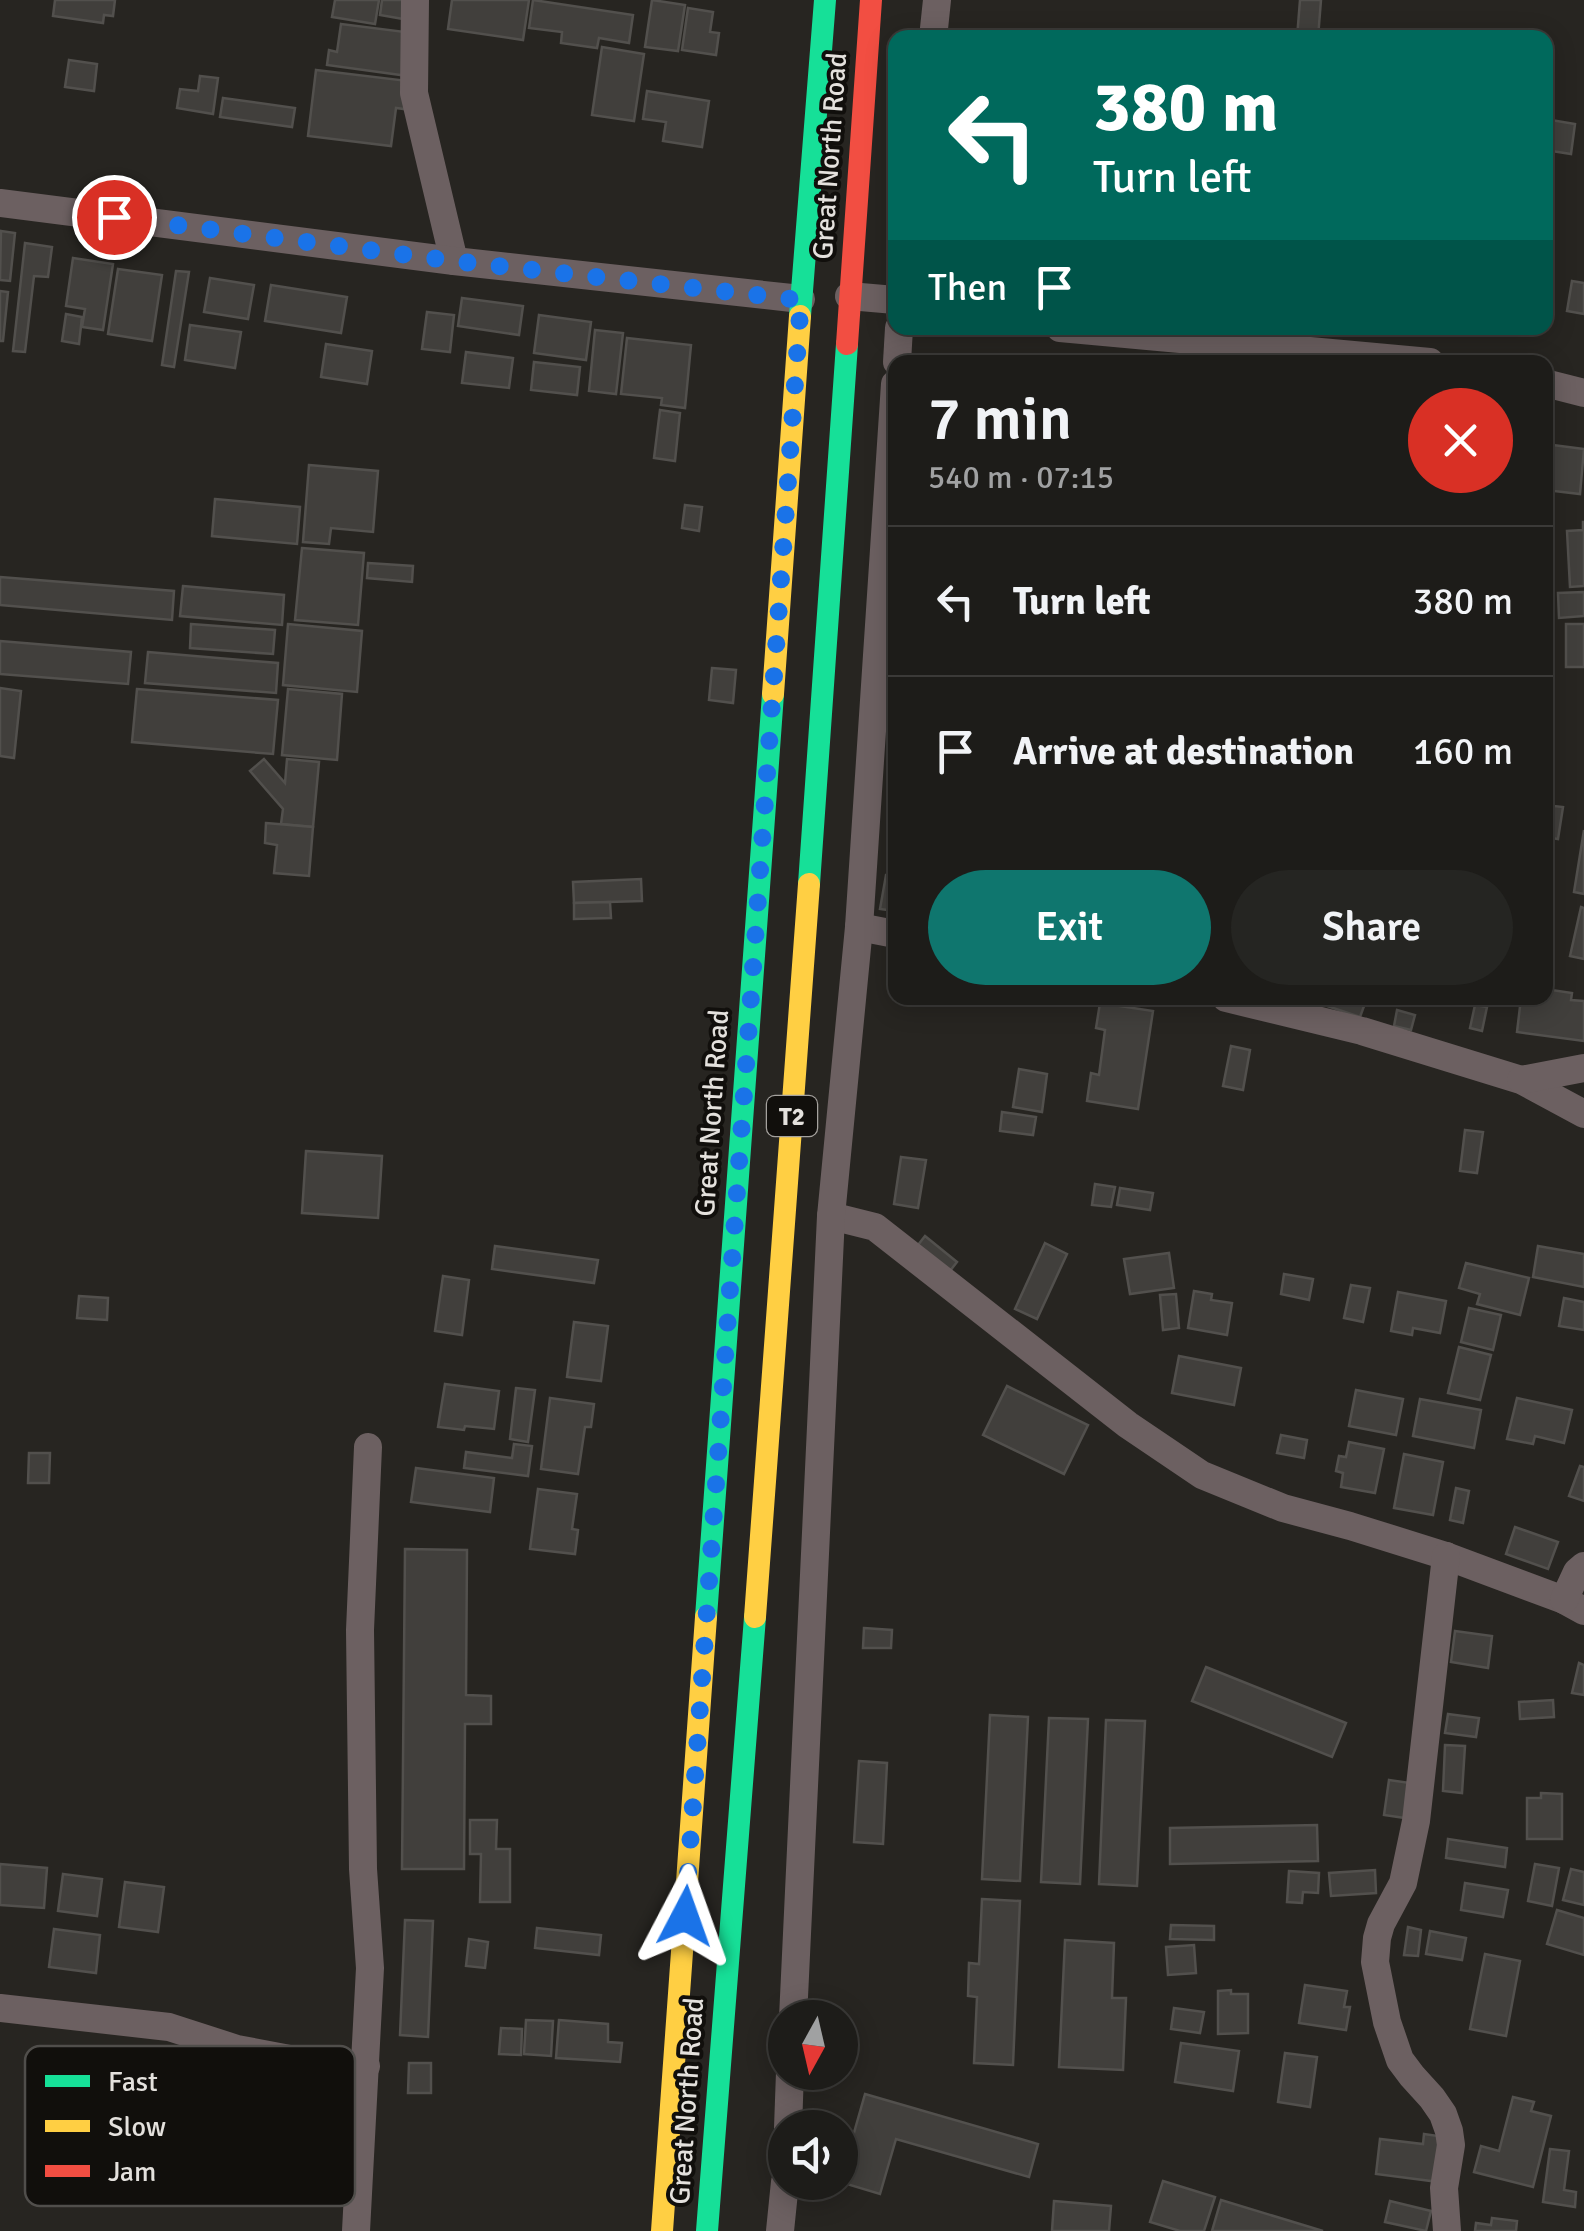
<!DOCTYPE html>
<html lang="en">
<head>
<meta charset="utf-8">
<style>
  :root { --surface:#1d1c19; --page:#252522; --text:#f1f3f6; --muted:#a0a1a2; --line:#3b3a38; --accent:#0f766e }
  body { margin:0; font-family:Signika,sans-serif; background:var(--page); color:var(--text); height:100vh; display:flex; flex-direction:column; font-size:38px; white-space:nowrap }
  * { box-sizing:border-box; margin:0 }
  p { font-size:32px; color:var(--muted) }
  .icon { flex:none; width:55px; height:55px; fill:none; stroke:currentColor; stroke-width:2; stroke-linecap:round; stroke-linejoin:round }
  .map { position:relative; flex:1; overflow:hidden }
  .side { position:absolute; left:888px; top:355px; width:665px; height:650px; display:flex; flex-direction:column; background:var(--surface); border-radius:20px; box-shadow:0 5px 25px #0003,0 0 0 2px var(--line) }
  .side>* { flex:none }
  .top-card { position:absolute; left:888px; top:30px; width:665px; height:305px; border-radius:20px; box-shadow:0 5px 25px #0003,0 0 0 2px var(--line); background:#00695c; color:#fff; overflow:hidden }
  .needle { width:65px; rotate:188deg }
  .buttons { position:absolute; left:768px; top:2000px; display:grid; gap:20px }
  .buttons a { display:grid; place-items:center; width:90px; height:90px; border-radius:50%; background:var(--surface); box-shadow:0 5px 25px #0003,0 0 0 2px var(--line); font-size:50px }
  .pin { position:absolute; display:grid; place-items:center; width:85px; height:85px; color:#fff; margin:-42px; border:5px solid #fff; border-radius:50%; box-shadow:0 2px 10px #0007 }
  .me { position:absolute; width:110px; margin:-55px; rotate:4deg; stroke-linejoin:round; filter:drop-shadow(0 0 8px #0008) }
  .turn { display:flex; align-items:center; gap:35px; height:210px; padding:0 40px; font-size:45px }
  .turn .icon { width:130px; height:130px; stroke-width:2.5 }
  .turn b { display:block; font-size:70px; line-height:85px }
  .then { display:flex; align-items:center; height:95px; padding:0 40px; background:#0003; gap:20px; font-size:38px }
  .round { display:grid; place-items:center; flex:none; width:105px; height:105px; border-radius:52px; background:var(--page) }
  .summary { display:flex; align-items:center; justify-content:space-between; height:170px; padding:0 40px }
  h1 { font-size:60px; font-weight:600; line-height:75px }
  .button { display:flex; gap:20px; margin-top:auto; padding:20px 40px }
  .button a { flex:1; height:115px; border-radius:60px; background:var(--accent); color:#fff; font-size:40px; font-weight:600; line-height:115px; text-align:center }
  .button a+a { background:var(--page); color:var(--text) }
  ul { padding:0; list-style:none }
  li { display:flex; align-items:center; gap:30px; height:150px; padding:0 40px; border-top:2px solid var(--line) }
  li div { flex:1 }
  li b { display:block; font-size:38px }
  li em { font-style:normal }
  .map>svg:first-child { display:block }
  .building { fill:#413f3c; stroke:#52504d; stroke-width:2.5 }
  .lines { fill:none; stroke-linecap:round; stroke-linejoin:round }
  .street { stroke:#6c6061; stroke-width:28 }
  .fast { stroke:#16e098; stroke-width:22 }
  .slow { stroke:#ffcf43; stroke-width:22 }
  .jam { stroke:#f24e42; stroke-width:22 }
  .route { stroke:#1a73e8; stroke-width:18; stroke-dasharray:0 32.4 }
  .labels { text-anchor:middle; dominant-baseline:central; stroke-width:8; stroke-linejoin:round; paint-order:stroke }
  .shield { fill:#110f0c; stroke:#a5a29e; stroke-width:2.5 }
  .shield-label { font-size:25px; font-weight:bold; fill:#e4e1dd }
  .street-label { font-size:28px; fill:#e4e1dd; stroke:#110f0c }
  .key { fill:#110f0c; stroke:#504e4b; stroke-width:2.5 }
  .key-label { font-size:28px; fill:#e4e1dd }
</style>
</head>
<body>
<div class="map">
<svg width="1584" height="2231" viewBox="0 0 1584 2231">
  <rect width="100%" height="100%" fill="#272521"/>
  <g class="building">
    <polygon points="55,0 115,0 113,16 104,15 103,23 53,16"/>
    <polygon points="335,0 379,0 375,24 332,17"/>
    <polygon points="382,0 412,0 409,20 380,15"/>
    <polygon points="452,0 529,0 523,40 448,29"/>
    <polygon points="533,0 633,15 629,43 599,38 597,48 561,43 562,32 529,28"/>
    <polygon points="652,0 685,5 678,51 645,47"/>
    <polygon points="1300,0 1321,0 1318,38 1297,38"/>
    <polygon points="688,8 713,12 710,32 719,33 716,55 682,50"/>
    <polygon points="341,24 413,33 408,76 327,65 329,50 337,52"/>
    <polygon points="602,47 644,54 634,121 592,115"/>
    <polygon points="69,60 97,64 94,91 65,87"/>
    <polygon points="316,70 408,81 404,109 396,108 391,146 308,136"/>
    <polygon points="200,76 218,78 213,114 177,108 180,89 198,91"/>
    <polygon points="647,91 709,101 702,147 663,141 666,122 643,119"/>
    <polygon points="223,98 295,108 292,127 220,117"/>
    <polygon points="1545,119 1575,124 1571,154 1545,150"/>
    <polygon points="1,231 15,233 10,281 0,280"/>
    <polygon points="25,243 52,247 48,277 34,276 25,352 13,351"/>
    <polygon points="73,258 113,264 103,330 82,327 85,309 66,306"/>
    <polygon points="118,269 162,275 152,341 108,334"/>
    <polygon points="176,271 189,272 174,367 162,365"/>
    <polygon points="210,278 254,285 248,319 204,312"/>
    <polygon points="1572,281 1584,283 1584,314 1567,311"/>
    <polygon points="271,285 347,297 341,333 265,321"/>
    <polygon points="0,291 8,292 3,341 0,341"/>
    <polygon points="462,298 523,306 519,335 458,326"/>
    <polygon points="427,312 454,315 450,352 422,349"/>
    <polygon points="66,314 82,317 79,344 62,341"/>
    <polygon points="539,315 591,322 586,360 534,353"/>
    <polygon points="190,325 241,332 235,368 185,360"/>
    <polygon points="595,330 623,333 616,394 589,391"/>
    <polygon points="627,338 691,345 685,408 661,405 662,398 621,394"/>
    <polygon points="326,344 372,351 367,384 321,377"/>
    <polygon points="466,352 513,358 509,388 462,383"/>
    <polygon points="534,362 580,367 577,395 531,390"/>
    <polygon points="660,410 680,413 675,461 654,458"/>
    <polygon points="1545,444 1584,449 1580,494 1545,490"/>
    <polygon points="309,465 378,471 373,532 331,528 329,544 303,542"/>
    <polygon points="215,499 300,507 297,544 212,536"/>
    <polygon points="685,505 702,507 699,531 682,528"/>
    <polygon points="1583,522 1584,522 1584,586 1570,587 1567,531 1583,530"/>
    <polygon points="302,548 364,553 358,625 295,620"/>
    <polygon points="368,563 413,566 412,582 367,578"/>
    <polygon points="0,577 174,591 172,620 0,605"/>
    <polygon points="183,586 284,595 282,625 180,616"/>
    <polygon points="1584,592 1584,616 1559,618 1558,593"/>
    <polygon points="191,624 275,630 273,654 190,648"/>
    <polygon points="288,624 362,631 357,692 283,685"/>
    <rect x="1566" y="624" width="18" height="43"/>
    <polygon points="0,641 131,652 128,684 0,674"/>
    <polygon points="148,652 278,663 276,693 145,683"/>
    <polygon points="712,668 736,670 733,703 709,700"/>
    <polygon points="0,688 21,691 14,758 0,756"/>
    <polygon points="137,689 278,700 273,754 132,742"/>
    <polygon points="288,689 342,694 337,760 282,755"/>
    <polygon points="264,759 285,783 287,759 319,762 313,827 281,824 283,809 250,771"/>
    <polygon points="1545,805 1563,807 1558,839 1545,837"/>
    <polygon points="266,823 313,827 309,876 274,873 277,845 265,843"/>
    <polygon points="1584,830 1584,894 1574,892"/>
    <polygon points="886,875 895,876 895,911 880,909"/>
    <polygon points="641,879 642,901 574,903 573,882"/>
    <polygon points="610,902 611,918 574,919 574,903"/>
    <polygon points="1581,907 1584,908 1584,959 1570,956"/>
    <polygon points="1545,989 1572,993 1571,1000 1584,1001 1584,1041 1517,1032 1521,998 1545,998"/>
    <polygon points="1324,998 1367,998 1360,1017 1321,1004"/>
    <polygon points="1100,1003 1153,1011 1138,1109 1087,1101 1091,1073 1099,1075 1105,1030 1096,1028"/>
    <polygon points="1475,1005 1487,1007 1482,1031 1470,1028"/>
    <polygon points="1397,1010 1415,1015 1411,1030 1394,1026"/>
    <polygon points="1231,1046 1250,1050 1243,1090 1223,1086"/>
    <polygon points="1019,1069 1047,1074 1042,1112 1013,1107"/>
    <polygon points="1002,1112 1036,1117 1033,1135 1000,1131"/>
    <polygon points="1465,1130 1483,1132 1477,1173 1460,1171"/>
    <polygon points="306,1151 382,1156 378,1218 302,1213"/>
    <polygon points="901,1157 926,1160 918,1208 894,1204"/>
    <polygon points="1095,1184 1115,1187 1111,1207 1092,1205"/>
    <polygon points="1120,1188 1153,1193 1150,1210 1117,1205"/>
    <polygon points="925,1236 957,1262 946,1276 914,1250"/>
    <polygon points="1045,1243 1067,1254 1037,1319 1015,1309"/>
    <polygon points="495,1246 598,1260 594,1283 492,1269"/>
    <polygon points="1538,1246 1584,1254 1584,1287 1533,1277"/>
    <polygon points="1169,1253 1174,1288 1130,1294 1124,1259"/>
    <polygon points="1466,1263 1529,1278 1520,1315 1477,1304 1480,1294 1459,1288"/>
    <polygon points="1284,1274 1313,1279 1309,1300 1281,1294"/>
    <polygon points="443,1276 469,1280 462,1335 435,1331"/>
    <polygon points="1351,1285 1370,1288 1363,1322 1344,1318"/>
    <polygon points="1194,1291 1212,1294 1211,1300 1232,1303 1227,1335 1188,1328"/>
    <polygon points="1398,1292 1446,1301 1440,1333 1413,1328 1412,1335 1391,1331"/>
    <polygon points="1176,1294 1179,1328 1163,1330 1160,1295"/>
    <polygon points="79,1296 108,1298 107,1320 77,1318"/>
    <polygon points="1564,1298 1584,1302 1584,1330 1559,1326"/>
    <polygon points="1469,1308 1501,1315 1493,1350 1461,1342"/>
    <polygon points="574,1322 608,1326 601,1381 567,1377"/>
    <polygon points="1459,1347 1491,1355 1480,1400 1448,1393"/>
    <polygon points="1179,1356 1241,1368 1234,1405 1172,1393"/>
    <polygon points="445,1384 499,1391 494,1429 465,1426 464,1430 438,1427"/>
    <polygon points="1007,1386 1088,1425 1064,1474 983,1435"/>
    <polygon points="516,1388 535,1390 528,1442 510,1439"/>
    <polygon points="1356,1390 1403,1399 1396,1435 1349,1426"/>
    <polygon points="550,1398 594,1404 591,1427 585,1427 578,1474 541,1469"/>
    <polygon points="1517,1398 1572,1410 1564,1443 1535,1436 1533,1444 1507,1439"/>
    <polygon points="1420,1399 1481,1410 1474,1448 1413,1436"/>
    <polygon points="1281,1435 1307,1440 1304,1458 1277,1453"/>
    <polygon points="1349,1442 1384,1449 1375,1493 1341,1487 1343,1473 1336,1471 1339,1456 1346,1457"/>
    <polygon points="514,1444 532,1446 528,1476 464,1468 466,1452 512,1458"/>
    <polygon points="29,1453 50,1453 49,1483 28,1483"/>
    <polygon points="1404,1454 1443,1462 1433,1515 1394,1508"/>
    <polygon points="1580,1466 1584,1467 1584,1501 1569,1496"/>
    <polygon points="416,1468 494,1478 490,1512 411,1502"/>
    <polygon points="1456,1488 1469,1491 1463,1523 1450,1520"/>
    <polygon points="538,1489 577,1494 572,1529 578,1530 575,1554 530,1549"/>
    <polygon points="1515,1527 1558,1542 1548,1569 1506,1554"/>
    <polygon points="405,1549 467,1550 466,1695 491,1696 491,1724 465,1724 464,1869 402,1869"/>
    <polygon points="864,1628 892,1630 891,1648 863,1648"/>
    <polygon points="1455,1631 1492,1636 1488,1668 1451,1662"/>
    <polygon points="1579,1663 1584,1665 1584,1695 1572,1693"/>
    <polygon points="1206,1667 1346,1723 1332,1757 1192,1701"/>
    <polygon points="1553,1700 1554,1717 1520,1719 1519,1702"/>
    <polygon points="1448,1714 1479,1718 1476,1737 1445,1733"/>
    <polygon points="990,1715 1028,1717 1020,1881 982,1879"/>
    <polygon points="1049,1718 1088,1719 1080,1884 1041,1882"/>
    <polygon points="1106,1720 1145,1721 1137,1886 1099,1884"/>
    <polygon points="1445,1745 1465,1746 1462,1793 1443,1791"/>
    <polygon points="859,1761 887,1763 883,1844 854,1842"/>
    <polygon points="1389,1780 1410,1783 1405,1818 1384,1815"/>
    <polygon points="1541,1793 1562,1794 1562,1839 1527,1839 1527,1798 1541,1798"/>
    <polygon points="470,1820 497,1820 496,1849 510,1849 510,1902 480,1902 481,1854 470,1854"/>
    <polygon points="1317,1825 1318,1861 1170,1864 1170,1828"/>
    <polygon points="1448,1839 1507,1848 1505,1867 1446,1858"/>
    <polygon points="0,1864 47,1868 44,1908 0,1905"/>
    <polygon points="1535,1864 1559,1868 1552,1906 1528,1901"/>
    <polygon points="1571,1869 1584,1872 1584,1905 1563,1900"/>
    <polygon points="1375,1870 1376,1893 1331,1896 1329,1873"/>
    <polygon points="1289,1871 1319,1873 1318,1893 1303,1892 1302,1903 1287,1902"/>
    <polygon points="63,1874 102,1879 97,1916 58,1911"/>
    <polygon points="125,1882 164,1887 158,1932 119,1927"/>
    <polygon points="1465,1883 1508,1890 1503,1917 1461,1910"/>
    <polygon points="982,1899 1020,1901 1013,2065 974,2063 977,1997 968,1996 969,1963 979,1964"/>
    <polygon points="1557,1910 1584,1918 1584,1955 1547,1944"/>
    <polygon points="405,1920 433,1921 428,2037 400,2035"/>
    <polygon points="1171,1925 1214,1926 1214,1940 1170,1939"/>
    <polygon points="1408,1927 1421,1930 1418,1956 1404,1955"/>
    <polygon points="537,1928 601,1935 599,1955 535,1948"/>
    <polygon points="54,1929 100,1935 96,1973 49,1967"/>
    <polygon points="1430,1931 1466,1938 1462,1960 1426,1954"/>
    <polygon points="469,1939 488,1942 485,1968 466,1966"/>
    <polygon points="1065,1940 1114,1943 1112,1998 1126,1998 1123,2070 1059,2067"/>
    <polygon points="1194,1945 1196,1973 1168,1975 1166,1947"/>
    <polygon points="1485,1954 1520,1961 1506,2036 1470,2029"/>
    <polygon points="1305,1985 1347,1991 1344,2007 1350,2007 1346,2030 1299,2023"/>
    <polygon points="1231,1990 1231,1994 1248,1994 1248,2033 1218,2034 1218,1991"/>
    <polygon points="1174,2008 1204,2012 1200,2033 1171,2029"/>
    <polygon points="526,2020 553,2021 551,2056 524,2054"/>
    <polygon points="559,2020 608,2024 608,2042 622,2043 620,2062 556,2058"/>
    <polygon points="501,2028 522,2029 521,2055 499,2054"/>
    <polygon points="1181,2043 1239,2051 1233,2091 1175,2082"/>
    <polygon points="1285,2053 1317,2057 1310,2107 1278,2102"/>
    <polygon points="409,2063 431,2063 431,2093 408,2093"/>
    <polygon points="865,2094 1038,2144 1029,2177 896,2139 880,2194 840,2182"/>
    <polygon points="1513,2097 1534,2102 1531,2111 1551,2116 1533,2187 1474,2172 1481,2146 1499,2151"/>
    <polygon points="1424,2134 1445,2137 1439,2182 1376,2174 1380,2139 1423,2144"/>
    <polygon points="1550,2149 1569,2151 1564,2190 1576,2192 1575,2207 1543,2202"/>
    <polygon points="1163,2181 1215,2197 1204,2231 1180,2231 1150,2222"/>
    <polygon points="1221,2200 1323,2231 1212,2231"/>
    <polygon points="1054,2201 1111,2206 1109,2231 1052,2231"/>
    <polygon points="1390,2201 1431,2211 1426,2231 1385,2222"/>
    <polygon points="1492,2218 1517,2221 1516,2231 1475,2231 1476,2223 1491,2225"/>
  </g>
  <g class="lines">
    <g class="street">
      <polyline points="415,0 414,93 454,261"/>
      <polyline points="933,38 937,0"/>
      <polyline points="0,203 454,261 801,299"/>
      <polyline points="849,296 895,300"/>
      <polyline points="1060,328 1430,362"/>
      <polyline points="897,362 899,328"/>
      <polyline points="1545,383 1584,393"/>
      <polyline points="859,927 895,934"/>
      <polyline points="1226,998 1362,1031 1521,1080 1584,1114"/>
      <polyline points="1521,1080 1584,1068"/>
      <polyline points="831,1216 875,1227 1128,1425 1202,1475 1283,1508 1350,1526 1446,1556 1564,1600 1584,1611"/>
      <polyline points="1446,1556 1416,1821 1403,1883 1381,1924 1377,1938 1375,1962 1387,2022 1400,2060 1412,2076 1432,2098 1443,2114 1449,2131 1451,2145 1444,2188 1447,2231"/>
      <polyline points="1564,1600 1577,1572 1584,1566"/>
      <polyline points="0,2008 169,2027 237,2049 295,2060 366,2066"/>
      <polyline points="793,2018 831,1216 859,927 895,384"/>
      <polyline points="788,2128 790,2072"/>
      <polyline points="356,2231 370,1968 363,1869 360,1630 368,1447"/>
      <polyline points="780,2231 785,2182"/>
    </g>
    <g class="fast">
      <polyline points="800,316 825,0"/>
      <polyline points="809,884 847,344"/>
      <polyline points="706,1617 773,694"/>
      <polyline points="707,2231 755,1617"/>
    </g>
    <g class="slow">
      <polyline points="773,694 800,316"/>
      <polyline points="755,1617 809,884"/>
      <polyline points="662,2231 706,1617"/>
    </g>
    <polyline class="jam" points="847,344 871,0"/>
  </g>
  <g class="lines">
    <polyline class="route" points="114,217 454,261 801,300 685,1916"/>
  </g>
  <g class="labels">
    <rect class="shield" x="767" y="1096" width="50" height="40" rx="8"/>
    <g class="shield-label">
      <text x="792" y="1116">T2</text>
    </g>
    <g class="street-label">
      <text transform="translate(830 156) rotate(-86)">Great North Road</text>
      <text transform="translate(712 1113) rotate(-86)">Great North Road</text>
      <text transform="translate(687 2101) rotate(-86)">Great North Road</text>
    </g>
  </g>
  <rect x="25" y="2046" width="330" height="160" rx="15" class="key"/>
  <rect x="45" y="2075" width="45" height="12" fill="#16e098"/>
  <rect x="45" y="2120" width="45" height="12" fill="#ffcf43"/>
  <rect x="45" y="2165" width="45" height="12" fill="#f24e42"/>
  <g class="key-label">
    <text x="108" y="2091">Fast</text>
    <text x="108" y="2136">Slow</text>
    <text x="108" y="2181">Jam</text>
  </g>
</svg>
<div class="buttons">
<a><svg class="needle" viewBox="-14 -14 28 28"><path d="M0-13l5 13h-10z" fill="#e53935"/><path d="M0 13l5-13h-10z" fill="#a0a1a2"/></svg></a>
<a><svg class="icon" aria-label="sound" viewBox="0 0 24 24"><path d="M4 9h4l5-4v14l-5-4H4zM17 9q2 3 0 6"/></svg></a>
</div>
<div class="pin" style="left:114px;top:217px;background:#d93025"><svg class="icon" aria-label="arrive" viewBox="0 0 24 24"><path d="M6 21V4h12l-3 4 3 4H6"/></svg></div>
<svg class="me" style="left:685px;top:1916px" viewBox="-20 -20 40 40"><path d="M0-17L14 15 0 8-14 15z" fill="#1a73e8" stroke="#fff" stroke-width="4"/></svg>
<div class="top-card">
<div class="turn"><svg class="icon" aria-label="left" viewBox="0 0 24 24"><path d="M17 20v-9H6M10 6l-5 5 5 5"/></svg><div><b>380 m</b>Turn left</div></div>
<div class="then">Then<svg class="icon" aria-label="arrive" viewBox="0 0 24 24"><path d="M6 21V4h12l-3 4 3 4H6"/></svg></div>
</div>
<section class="side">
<div class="summary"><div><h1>7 min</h1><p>540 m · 07:15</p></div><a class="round" style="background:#d93025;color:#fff"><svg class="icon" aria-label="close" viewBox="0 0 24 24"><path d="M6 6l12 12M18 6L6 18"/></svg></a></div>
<ul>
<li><svg class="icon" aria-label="left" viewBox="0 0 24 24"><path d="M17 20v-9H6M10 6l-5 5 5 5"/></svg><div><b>Turn left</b></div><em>380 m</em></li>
<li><svg class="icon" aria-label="arrive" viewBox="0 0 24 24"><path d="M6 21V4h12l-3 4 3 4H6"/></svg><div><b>Arrive at destination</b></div><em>160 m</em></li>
</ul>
<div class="button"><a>Exit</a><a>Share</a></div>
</section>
</div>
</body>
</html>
